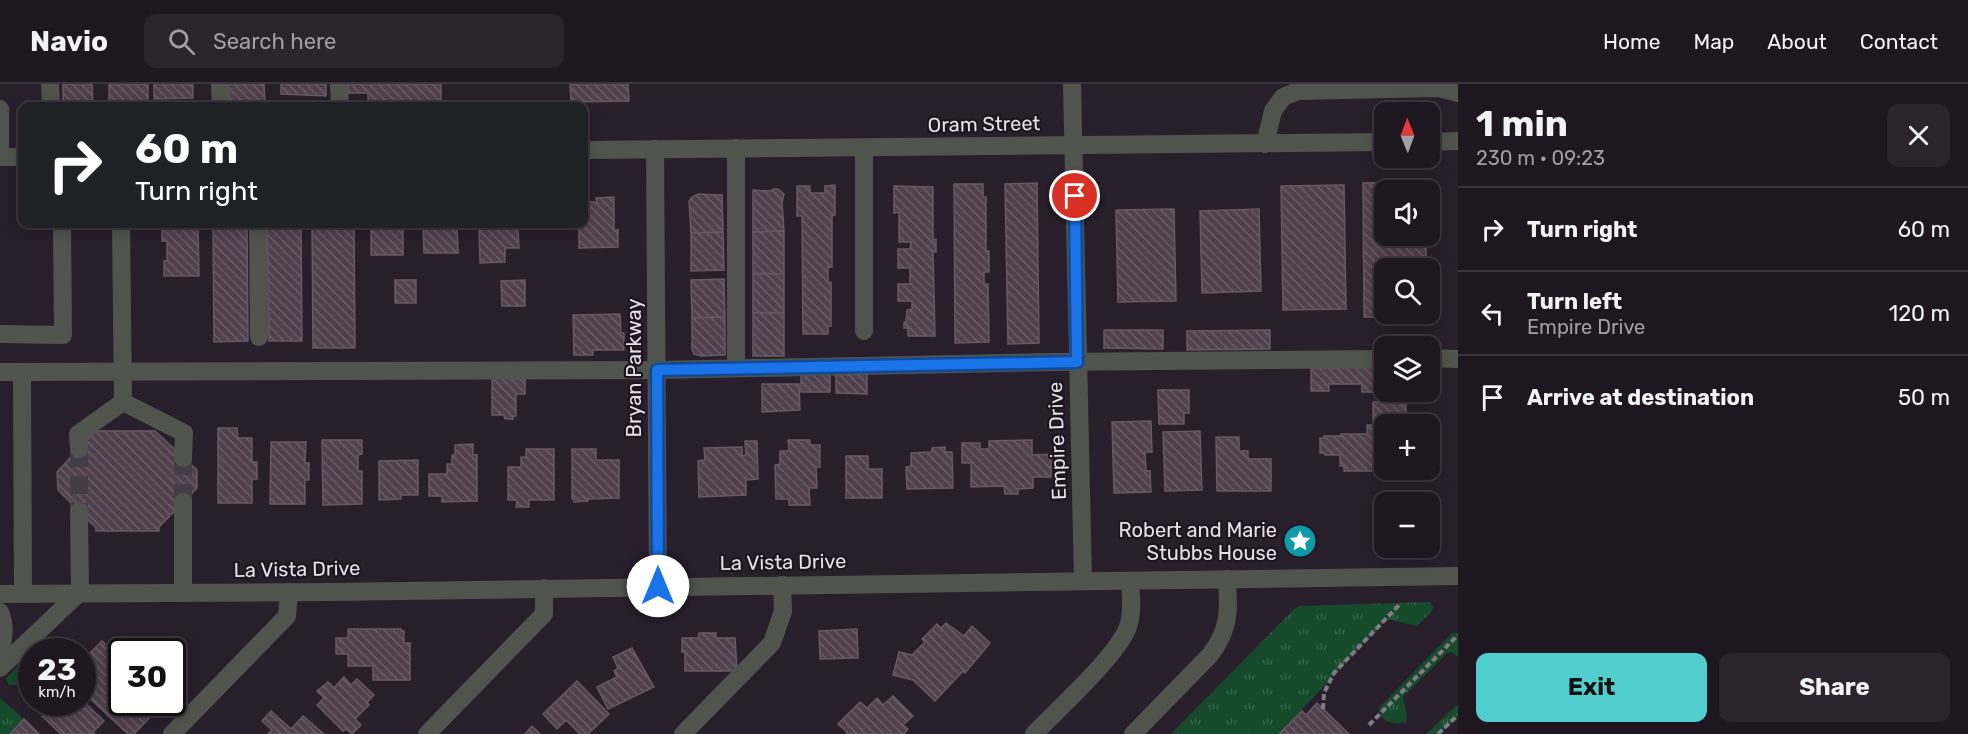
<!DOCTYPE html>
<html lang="en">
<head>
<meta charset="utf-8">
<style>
  :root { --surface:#1e1621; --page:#2b232e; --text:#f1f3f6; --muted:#a19fa5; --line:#3c353f; --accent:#52cdce }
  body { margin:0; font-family:Rubik,sans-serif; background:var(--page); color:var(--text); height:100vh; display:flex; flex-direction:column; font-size:22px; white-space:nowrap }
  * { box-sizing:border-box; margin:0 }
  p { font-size:20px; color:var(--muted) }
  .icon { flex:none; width:33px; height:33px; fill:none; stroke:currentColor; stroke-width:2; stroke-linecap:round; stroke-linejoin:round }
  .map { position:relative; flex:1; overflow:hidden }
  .side { display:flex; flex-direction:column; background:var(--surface); width:510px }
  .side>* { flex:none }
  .guide { position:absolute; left:18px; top:18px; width:570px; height:126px; border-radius:12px; box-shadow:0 3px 15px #0003,0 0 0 2px var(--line); background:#202124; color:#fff; overflow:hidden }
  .needle { width:39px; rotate:359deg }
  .fabs { position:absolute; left:1374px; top:18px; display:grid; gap:12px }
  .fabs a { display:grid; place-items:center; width:66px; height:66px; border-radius:12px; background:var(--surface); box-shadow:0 3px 15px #0003,0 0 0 2px var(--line); font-size:30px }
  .speed { position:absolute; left:18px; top:554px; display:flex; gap:12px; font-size:30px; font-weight:700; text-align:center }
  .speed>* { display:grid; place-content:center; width:78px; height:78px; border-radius:50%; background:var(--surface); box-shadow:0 3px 15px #0003,0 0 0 2px var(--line); line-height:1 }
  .speed small { font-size:15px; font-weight:400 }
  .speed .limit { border:3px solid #111; border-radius:9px; background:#fff; color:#111 }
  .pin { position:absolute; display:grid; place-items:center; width:51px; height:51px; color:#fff; margin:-26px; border:3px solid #fff; border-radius:50%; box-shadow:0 2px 6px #0007 }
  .me { position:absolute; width:66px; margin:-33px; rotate:0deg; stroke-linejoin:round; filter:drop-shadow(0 0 4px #0008) }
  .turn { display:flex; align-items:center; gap:21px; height:126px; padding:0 18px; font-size:27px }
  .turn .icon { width:78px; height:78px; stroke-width:2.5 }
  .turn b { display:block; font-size:42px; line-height:51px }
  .round { display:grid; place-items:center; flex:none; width:63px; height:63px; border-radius:12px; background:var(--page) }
  .summary { display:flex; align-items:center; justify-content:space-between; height:102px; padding:0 18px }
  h1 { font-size:36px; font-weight:700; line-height:45px }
  .action { display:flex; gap:12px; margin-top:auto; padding:12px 18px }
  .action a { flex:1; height:69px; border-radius:12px; background:var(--accent); color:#111; font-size:24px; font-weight:700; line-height:69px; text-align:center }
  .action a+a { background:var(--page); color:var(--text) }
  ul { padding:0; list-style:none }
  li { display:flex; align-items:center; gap:18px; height:84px; padding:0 18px; border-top:2px solid var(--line) }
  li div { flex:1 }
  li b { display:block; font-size:22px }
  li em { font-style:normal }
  header { display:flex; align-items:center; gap:36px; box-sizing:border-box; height:84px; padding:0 30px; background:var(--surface); border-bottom:2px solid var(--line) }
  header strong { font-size:28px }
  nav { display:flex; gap:33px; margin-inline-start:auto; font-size:21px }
  .search { width:420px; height:54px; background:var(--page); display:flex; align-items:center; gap:15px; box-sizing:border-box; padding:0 21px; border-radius:12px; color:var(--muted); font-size:22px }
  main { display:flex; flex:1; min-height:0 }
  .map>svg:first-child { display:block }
  .grass { fill:url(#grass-tufts) }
  .building { fill:url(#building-back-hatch); stroke:#685864; stroke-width:1.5 }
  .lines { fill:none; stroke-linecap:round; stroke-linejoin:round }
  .minor-tunnel { stroke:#443b48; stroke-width:18; stroke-dasharray:18 9; stroke-linecap:butt }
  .path { stroke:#827a86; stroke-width:4; stroke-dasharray:6 3; stroke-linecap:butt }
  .minor { stroke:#51544c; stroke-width:18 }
  .route-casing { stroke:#114b97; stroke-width:15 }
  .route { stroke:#1a73e8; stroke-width:10 }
  .labels { text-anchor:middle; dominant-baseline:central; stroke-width:4.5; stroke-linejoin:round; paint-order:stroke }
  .street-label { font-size:20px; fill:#e6e0e9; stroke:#1e1422 }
  .poi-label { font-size:20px; fill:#e6e0e9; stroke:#1e1422; text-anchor:end }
</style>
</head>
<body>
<header>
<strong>Navio</strong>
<div class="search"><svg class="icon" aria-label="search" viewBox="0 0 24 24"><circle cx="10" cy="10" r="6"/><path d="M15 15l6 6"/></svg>Search here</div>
<nav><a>Home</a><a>Map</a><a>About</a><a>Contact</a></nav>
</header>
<main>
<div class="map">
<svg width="1458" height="650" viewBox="0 0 1458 650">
  <defs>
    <pattern id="grass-tufts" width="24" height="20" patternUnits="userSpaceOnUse" patternTransform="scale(1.5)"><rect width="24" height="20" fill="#154b2b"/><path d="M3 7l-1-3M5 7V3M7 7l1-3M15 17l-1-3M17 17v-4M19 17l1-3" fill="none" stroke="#37654a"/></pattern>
    <pattern id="building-back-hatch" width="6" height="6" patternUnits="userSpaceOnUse" patternTransform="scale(1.5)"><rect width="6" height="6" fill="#51414e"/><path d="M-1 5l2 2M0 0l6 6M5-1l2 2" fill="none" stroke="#6a5c68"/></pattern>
  </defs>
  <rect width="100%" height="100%" fill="#281e2c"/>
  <g class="grass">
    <polygon points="1430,518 1433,523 1432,527 1417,542 1387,535 1279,650 1171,650 1293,526 1299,522"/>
    <path d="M1452,549L1458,550V573L1451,568L1446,570L1403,613L1407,633L1406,638C1394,642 1379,637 1379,624Z"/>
    <polygon points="22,579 27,582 29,589 16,601 9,601 6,594"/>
    <polygon points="0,614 24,635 9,650 0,650"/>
    <polygon points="1458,620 1458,632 1440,650 1426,650"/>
  </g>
  <g class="building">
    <polygon points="63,0 92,0 93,22 63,22"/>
    <rect x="109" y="0" width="39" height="17"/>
    <polygon points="154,0 193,0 193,14 154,15"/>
    <polygon points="228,0 264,0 265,20 229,20"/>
    <polygon points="281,0 326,0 326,12 281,10"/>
    <polygon points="348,0 441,0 441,17 368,18 368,9 348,9"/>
    <polygon points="570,0 628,0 629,17 571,18"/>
    <polygon points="1426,98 1426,106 1384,106 1384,152 1426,152 1426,184 1384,184 1384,230 1427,230 1427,233 1364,233 1363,99"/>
    <polygon points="1037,99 1039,259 1008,260 1005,100"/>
    <polygon points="954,100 983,100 983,113 986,113 986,167 989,167 989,188 984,188 984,200 988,200 989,258 955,259"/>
    <polygon points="835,101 835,131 832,132 832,183 828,183 828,199 831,198 831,242 828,242 828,250 803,250 802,132 797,132 797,102 810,102 810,109 825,109 825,102"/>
    <polygon points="1344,101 1346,225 1283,226 1281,102"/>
    <polygon points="894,102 933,103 933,156 936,155 936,168 933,167 935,252 908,252 908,244 904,244 904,238 906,238 907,226 912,225 912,217 898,217 898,200 910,200 910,184 898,184 898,165 910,165 911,158 899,158 899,128 894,129"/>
    <polygon points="774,105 778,105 784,110 782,119 784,147 753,148 753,106 770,107"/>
    <polygon points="698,110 722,111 723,148 691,149 689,117 692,113"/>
    <polygon points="614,113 614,146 618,146 618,163 579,164 579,140 584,140 584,118 597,118 596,114"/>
    <polygon points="1174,125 1176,217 1118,218 1116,126"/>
    <polygon points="1259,125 1261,207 1202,209 1200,127"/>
    <polygon points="162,140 198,140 199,192 164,192 164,177 167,177 167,157 162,157"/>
    <polygon points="213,140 247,140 248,257 214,258"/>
    <polygon points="267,140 301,140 302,257 269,257"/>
    <polygon points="312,140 354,140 355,264 313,264"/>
    <polygon points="367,140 407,140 407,144 403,144 403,171 371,171 371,140"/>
    <polygon points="423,140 457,140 458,169 424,169"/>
    <polygon points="479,140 514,140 514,146 518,146 519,164 505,164 505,178 480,179"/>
    <polygon points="784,147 784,190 753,190 753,148"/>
    <polygon points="723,148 724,186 691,187 691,149"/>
    <rect x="753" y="190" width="31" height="39"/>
    <polygon points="724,195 725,233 692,234 691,196"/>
    <rect x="395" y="196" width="21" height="23"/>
    <polygon points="525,196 525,222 502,222 501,197"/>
    <rect x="753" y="229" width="31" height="43"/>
    <polygon points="620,230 621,249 624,249 624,266 593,266 593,271 574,271 573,231"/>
    <polygon points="725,233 725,271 701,272 694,270 692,265 692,234"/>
    <polygon points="1104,246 1163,246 1163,265 1104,264"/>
    <polygon points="1270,246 1270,265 1187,266 1187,247"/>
    <polygon points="1384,283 1384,308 1389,308 1362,308 1362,300 1329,300 1329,307 1311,307 1311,284"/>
    <polygon points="836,287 867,287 867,310 836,309"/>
    <rect x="801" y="288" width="29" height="20"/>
    <polygon points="492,293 525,293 525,310 516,310 516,332 513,332 513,335 505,335 504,331 492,331"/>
    <polygon points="762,300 799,300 800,326 762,328"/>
    <polygon points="1158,306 1189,306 1189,329 1184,329 1184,340 1159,340"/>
    <polygon points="1373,318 1406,318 1406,340 1384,340 1384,386 1407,386 1407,396 1384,396 1384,387 1344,387 1344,382 1340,382 1340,371 1325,371 1325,369 1320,369 1320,354 1324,354 1324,352 1341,352 1341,350 1367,350 1367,341 1373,341"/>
    <polygon points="1151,337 1152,368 1145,368 1146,387 1150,387 1151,408 1114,409 1112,338"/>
    <polygon points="218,344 237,344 238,354 252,354 252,378 257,378 257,395 252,395 252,419 218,419"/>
    <polygon points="95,347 155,347 197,386 197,404 159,443 159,447 96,447 96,444 58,406 57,388"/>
    <polygon points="1200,347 1202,406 1165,407 1163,348"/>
    <polygon points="1216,353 1239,353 1239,367 1248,367 1248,375 1271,375 1271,407 1217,407"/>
    <polygon points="322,356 362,356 362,370 358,371 358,387 362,387 362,420 323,421"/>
    <polygon points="788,356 810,356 810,361 820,361 820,383 816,383 817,404 809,404 810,421 789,421 789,415 776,415 775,381 780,380 780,367 789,367"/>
    <polygon points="1032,356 1032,371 1051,370 1051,393 1033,393 1033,404 1018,405 1018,410 1005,410 1004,402 971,403 971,379 962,379 962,359 980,359 980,365 989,365 989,357"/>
    <polygon points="745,357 757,357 758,395 746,396 746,411 699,413 698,377 705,376 704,364 742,363 742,372 746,371"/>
    <polygon points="271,358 306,358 305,379 309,379 309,396 305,396 305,420 270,420"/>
    <polygon points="473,360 473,371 477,371 477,417 442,418 442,412 429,412 429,390 447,390 447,380 452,380 452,371 455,371 455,361"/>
    <polygon points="945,363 945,368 952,368 953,404 907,405 906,383 911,382 911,369 932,368 932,364"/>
    <polygon points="526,365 554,365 554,416 529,416 529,423 516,423 517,416 508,416 508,383 521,383 521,373 526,373"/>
    <polygon points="572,365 596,365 596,376 619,376 619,414 588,415 588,417 574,418 574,415 572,415"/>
    <polygon points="846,372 868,372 868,385 882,385 882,414 846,414"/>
    <polygon points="418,376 418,411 401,411 401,415 379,416 379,377"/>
    <polygon points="946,539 964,552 972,542 990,559 965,589 963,587 935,617 913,596 893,591 899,568 912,571 925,558 922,555 937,540 941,544"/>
    <polygon points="348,545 401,545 401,547 404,547 404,559 410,559 410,596 373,596 373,582 348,582 348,570 336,570 336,554 348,554"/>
    <polygon points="857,545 858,574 820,575 819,547"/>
    <polygon points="699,549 716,549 716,554 735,554 737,587 685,587 685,568 682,568 682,554 698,554"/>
    <polygon points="102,557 122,575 122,618 148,618 157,626 134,650 128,650 82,607 82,577"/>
    <polygon points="632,564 654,603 608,625 597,603 617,593 614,587 618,584 613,573"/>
    <polygon points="344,593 351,601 357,595 374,611 367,618 369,621 355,635 361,641 352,650 346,645 343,647 317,621 324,614 317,607 328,598 334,604"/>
    <polygon points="577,597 609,630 588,650 580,650 566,636 557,645 543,630"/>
    <polygon points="893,612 913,632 903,641 908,645 904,650 846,650 847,648 838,640 860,618 867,624 877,614 883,621"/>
    <polygon points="32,616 32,618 82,618 82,616 104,637 93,648 95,650 61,650 42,632 44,630 29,619"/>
    <polygon points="1317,619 1349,650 1279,650 1302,627 1306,631"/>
    <polygon points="271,627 291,645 303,632 324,650 268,650 272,646 262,637"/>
    <polygon points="24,635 39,650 10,650"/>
    <polygon points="532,642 540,650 525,650"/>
  </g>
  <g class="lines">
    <g class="minor-tunnel">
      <polyline points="79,365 79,427"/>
      <polyline points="183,418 183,374"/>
    </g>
    <g class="path">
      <polyline points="1323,625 1324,609 1334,589 1401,519"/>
      <polyline points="1369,641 1458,551"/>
      <polyline points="1438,650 1458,631"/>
    </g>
    <g class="minor">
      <polyline points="50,0 51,22"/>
      <polyline points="220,0 221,22"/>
      <polyline points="339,0 340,22"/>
      <polyline points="1072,0 1083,497"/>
      <polyline points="0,25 0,73"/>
      <polyline points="1430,58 1458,57"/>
      <polyline points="1265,60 1273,27 1283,13 1298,7 1439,4 1458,9"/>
      <polyline points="736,64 736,284"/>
      <polyline points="864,64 864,247"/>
      <polyline points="655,65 658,503"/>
      <polyline points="584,66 1384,58"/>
      <polyline points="0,73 22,73"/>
      <polyline points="121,140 123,318"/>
      <polyline points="258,140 259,253"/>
      <polyline points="0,250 63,251 62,140"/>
      <polyline points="1430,274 1458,275"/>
      <polyline points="0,288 657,286 1055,278 1384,275"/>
      <polyline points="22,288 23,509"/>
      <polyline points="123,318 184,349 183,374"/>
      <polyline points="79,365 78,350 123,318"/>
      <polyline points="79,427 80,508"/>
      <polyline points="183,509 183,418"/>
      <polyline points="0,510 331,508 1458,492"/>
      <path d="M0,528C5,541 5,551 0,565"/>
      <polyline points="0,584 80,508"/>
      <polyline points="172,650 287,532 289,508"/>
      <polyline points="427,650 544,530 544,504"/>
      <polyline points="683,650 772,559 783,527 782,501"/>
      <path d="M1034,650C1058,625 1117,572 1128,543C1133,529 1131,511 1130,497"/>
      <path d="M1133,650L1210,571C1230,545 1229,526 1227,495"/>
    </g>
  </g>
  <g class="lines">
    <g class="route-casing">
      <polyline id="route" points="658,502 657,286 1077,278 1075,112"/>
    </g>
    <use href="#route" class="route"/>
  </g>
  <defs>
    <g id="sight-disc" transform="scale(1.725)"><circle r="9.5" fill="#0f9aa8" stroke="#1e1422"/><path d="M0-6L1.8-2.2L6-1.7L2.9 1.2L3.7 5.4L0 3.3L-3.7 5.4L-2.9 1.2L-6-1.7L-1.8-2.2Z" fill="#fff"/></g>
  </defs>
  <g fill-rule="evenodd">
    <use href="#sight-disc" x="1300" y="457"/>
  </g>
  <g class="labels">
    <g class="street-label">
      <text transform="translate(984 40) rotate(-1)">Oram Street</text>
      <text transform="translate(634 284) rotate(-90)">Bryan Parkway</text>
      <text transform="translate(1057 357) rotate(-92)">Empire Drive</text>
      <text transform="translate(783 478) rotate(-1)">La Vista Drive</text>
      <text transform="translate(297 485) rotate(-1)">La Vista Drive</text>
    </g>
    <g class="poi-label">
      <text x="1277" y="446">Robert and Marie<tspan x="1277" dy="23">Stubbs House</tspan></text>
    </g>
  </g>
</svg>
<div class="fabs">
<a><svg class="needle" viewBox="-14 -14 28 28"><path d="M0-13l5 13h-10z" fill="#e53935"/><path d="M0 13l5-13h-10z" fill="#a19fa5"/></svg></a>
<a><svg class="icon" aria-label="sound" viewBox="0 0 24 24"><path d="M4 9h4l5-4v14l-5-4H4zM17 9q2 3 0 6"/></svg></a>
<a><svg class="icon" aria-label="search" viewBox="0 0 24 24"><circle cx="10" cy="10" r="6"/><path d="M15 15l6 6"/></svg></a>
<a><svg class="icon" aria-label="layers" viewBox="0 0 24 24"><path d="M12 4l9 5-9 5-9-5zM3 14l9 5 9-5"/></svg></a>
<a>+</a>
<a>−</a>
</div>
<div class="speed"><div>23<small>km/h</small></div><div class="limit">30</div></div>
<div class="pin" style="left:1075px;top:112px;background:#d93025"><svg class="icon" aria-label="arrive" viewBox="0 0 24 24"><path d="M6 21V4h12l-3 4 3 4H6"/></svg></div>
<svg class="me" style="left:658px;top:502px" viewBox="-20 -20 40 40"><circle r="19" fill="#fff"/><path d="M0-13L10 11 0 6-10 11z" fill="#1a73e8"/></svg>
<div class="guide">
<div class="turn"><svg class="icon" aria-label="right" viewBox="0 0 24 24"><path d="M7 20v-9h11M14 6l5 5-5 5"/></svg><div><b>60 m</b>Turn right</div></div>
</div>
</div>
<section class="side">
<div class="summary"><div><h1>1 min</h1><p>230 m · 09:23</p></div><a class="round"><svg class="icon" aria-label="close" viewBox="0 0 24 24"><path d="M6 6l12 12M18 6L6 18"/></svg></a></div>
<ul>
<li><svg class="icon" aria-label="right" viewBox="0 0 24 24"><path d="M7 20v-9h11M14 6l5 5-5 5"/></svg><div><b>Turn right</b></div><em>60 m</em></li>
<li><svg class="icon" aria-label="left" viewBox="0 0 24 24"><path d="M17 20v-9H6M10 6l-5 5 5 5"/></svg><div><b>Turn left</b><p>Empire Drive</p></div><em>120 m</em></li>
<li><svg class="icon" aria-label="arrive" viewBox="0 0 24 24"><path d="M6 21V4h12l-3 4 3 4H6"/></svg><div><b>Arrive at destination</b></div><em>50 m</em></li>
</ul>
<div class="action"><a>Exit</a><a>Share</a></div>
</section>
</main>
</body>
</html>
